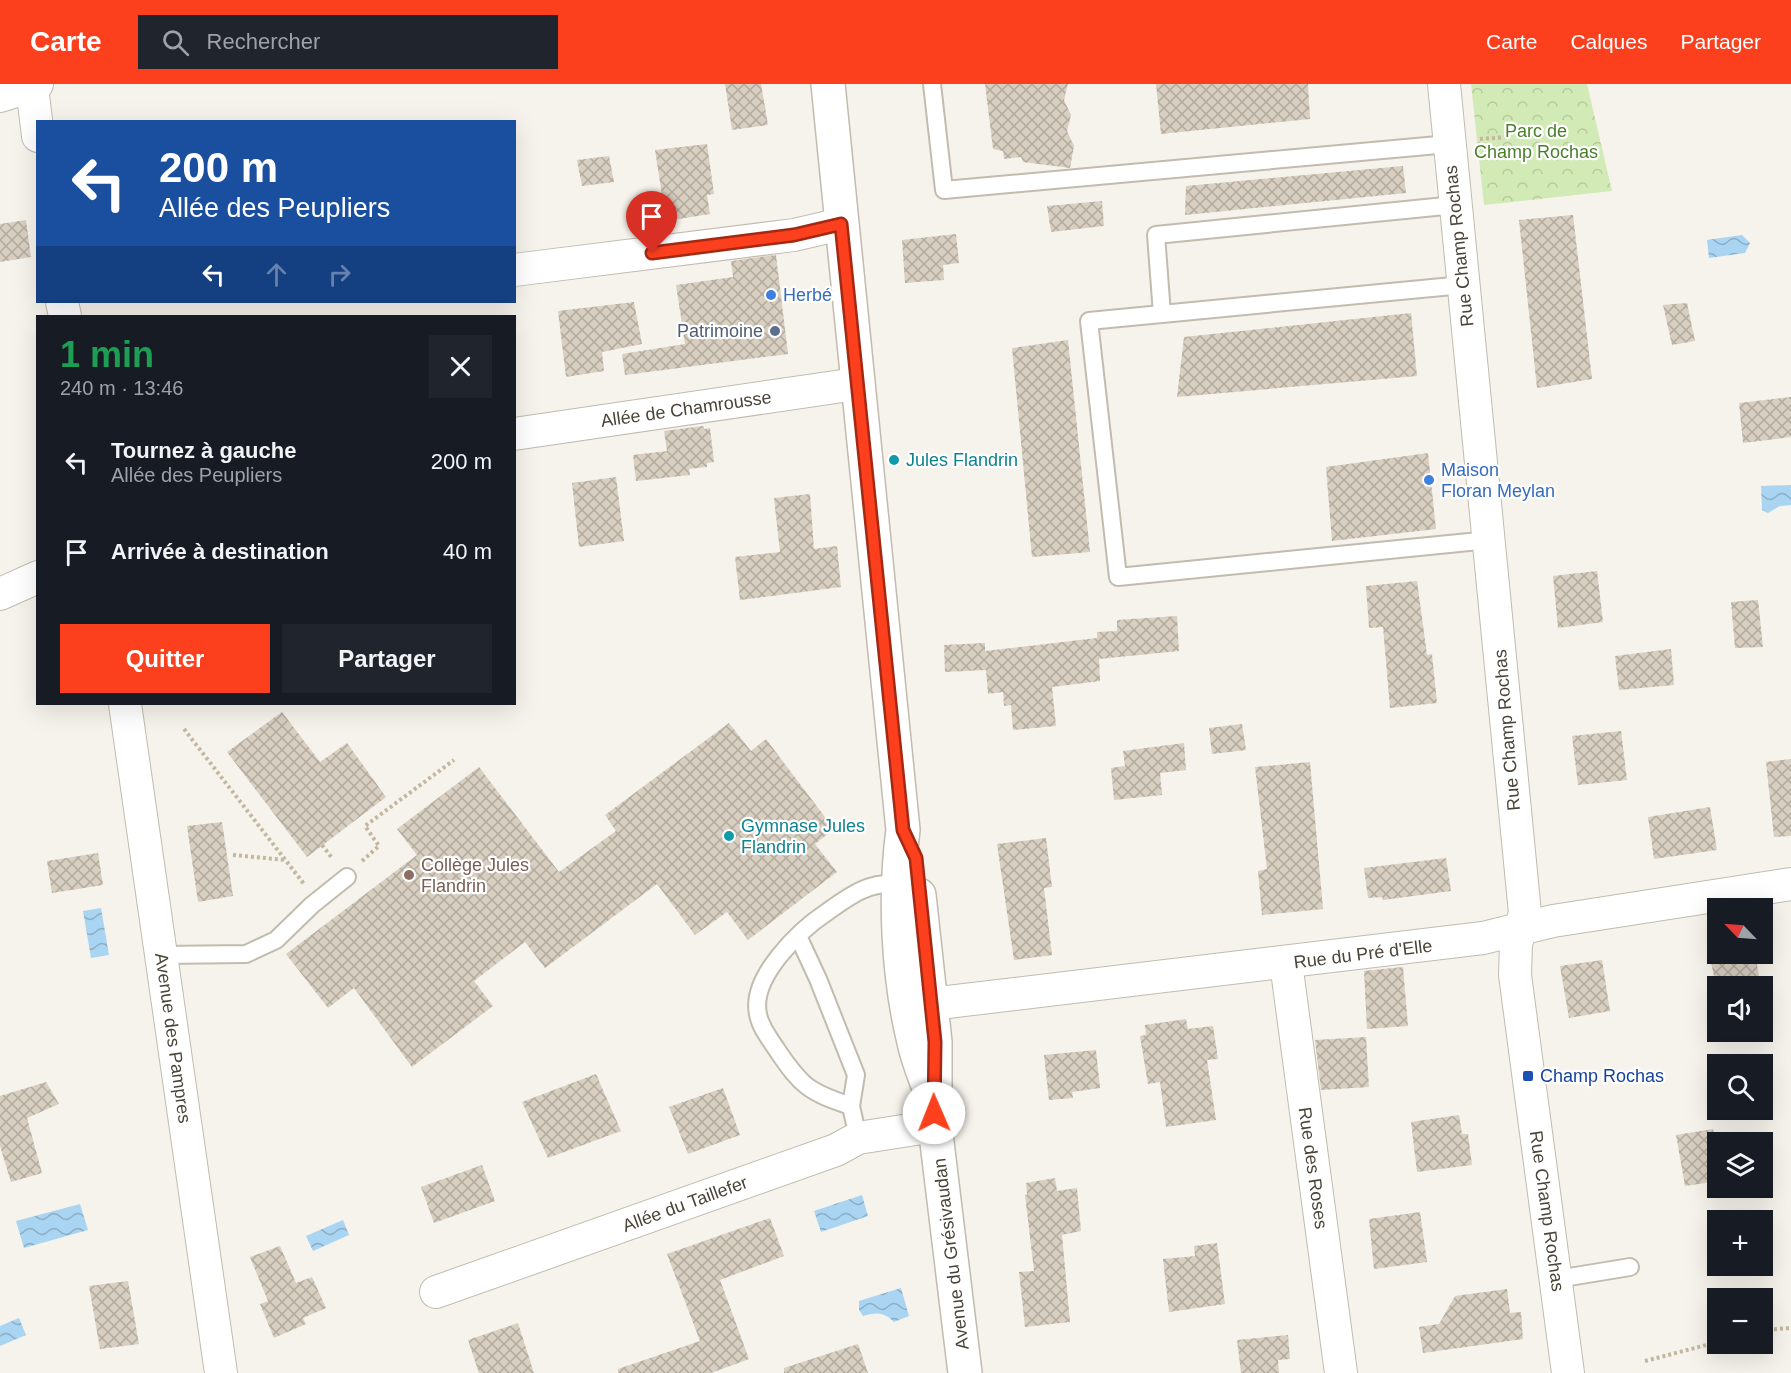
<!DOCTYPE html>
<html lang="fr">
<head>
<meta charset="utf-8">
<style>
  :root { --surface:#171b24; --page:#20242c; --text:#f1f3f6; --muted:#9ea1a6; --accent:#fc3f1d }
  body { margin:0; font-family:Arial,sans-serif; background:var(--page); color:var(--text); height:100vh; display:flex; flex-direction:column; font-size:22px; white-space:nowrap }
  * { box-sizing:border-box; margin:0 }
  p { font-size:20px; color:var(--muted) }
  .icon { flex:none; width:33px; height:33px; fill:none; stroke:currentColor; stroke-width:2; stroke-linecap:round; stroke-linejoin:round }
  .map { position:relative; flex:1; overflow:hidden }
  .side { position:absolute; left:36px; top:231px; width:480px; height:390px; display:flex; flex-direction:column; background:var(--surface); border-radius:0px; box-shadow:0 6px 24px #0002 }
  .side>* { flex:none }
  .banner { position:absolute; left:36px; top:36px; width:480px; height:183px; border-radius:0px; box-shadow:0 6px 24px #0002; background:#1a4fa0; color:#fff; overflow:hidden }
  .needle { width:39px; rotate:295deg }
  .controls { position:absolute; left:1707px; top:814px; display:grid; gap:12px }
  .controls a { display:grid; place-items:center; width:66px; height:66px; border-radius:0px; background:var(--surface); box-shadow:0 6px 24px #0002; font-size:30px }
  .pin { position:absolute; display:grid; place-items:center; width:51px; height:51px; color:#fff; margin:-62px -26px; border-radius:50% 50% 50% 0; rotate:-45deg; box-shadow:0 0 6px #0007 }
  .pin .icon { rotate:45deg }
  .me { position:absolute; width:66px; margin:-33px; rotate:359deg; stroke-linejoin:round; filter:drop-shadow(0 0 4px #0008) }
  .turn { display:flex; align-items:center; gap:21px; height:126px; padding:0 24px; font-size:27px }
  .turn .icon { width:78px; height:78px; stroke-width:2.5 }
  .turn b { display:block; font-size:42px; line-height:51px }
  .lanes { display:flex; align-items:center; height:57px; padding:0 24px; background:#0003; justify-content:center; gap:30px; direction:ltr }
  .lanes .off { opacity:.35 }
  .round { display:grid; place-items:center; flex:none; width:63px; height:63px; border-radius:0px; background:var(--page) }
  .head { display:flex; align-items:center; justify-content:space-between; height:102px; padding:0 24px }
  h1 { font-size:36px; font-weight:800; line-height:45px; color:#1e9e55 }
  .button { display:flex; gap:12px; margin-top:auto; padding:12px 24px }
  .button a { flex:1; height:69px; border-radius:0px; background:var(--accent); color:#fff; font-size:24px; font-weight:800; line-height:69px; text-align:center }
  .button a+a { background:var(--page); color:var(--text) }
  ul { padding:0; list-style:none }
  li { display:flex; align-items:center; gap:18px; height:90px; padding:0 24px }
  li div { flex:1 }
  li b { display:block; font-size:22px }
  li em { font-style:normal }
  header { display:flex; align-items:center; gap:36px; box-sizing:border-box; height:84px; padding:0 30px; background:var(--accent); color:#fff }
  header strong { font-size:28px }
  nav { display:flex; gap:33px; margin-inline-start:auto; font-size:21px }
  .search { width:420px; height:54px; background:var(--page); display:flex; align-items:center; gap:15px; box-sizing:border-box; padding:0 21px; border-radius:0px; color:var(--muted); font-size:22px }
  .map>svg:first-child { display:block }
  .park { fill:url(#park-crowns) }
  .water { fill:url(#water-waves) }
  .building { fill:url(#building-cross-hatch) }
  .lines { fill:none; stroke-linecap:round; stroke-linejoin:round }
  .service-casing { stroke:#c2bbae; stroke-width:20 }
  .minor-casing { stroke:#c2bbae; stroke-width:34 }
  .tertiary-casing { stroke:#c2bbae; stroke-width:36 }
  .path { stroke:#c4b79f; stroke-width:4; stroke-dasharray:3 3; stroke-linecap:butt }
  .service { stroke:#fff; stroke-width:16 }
  .minor { stroke:#fff; stroke-width:32 }
  .tertiary { stroke:#fff; stroke-width:33 }
  .route-casing { stroke:#a42913; stroke-width:15 }
  .route { stroke:#fc3f1d; stroke-width:10 }
  .shop-dot { fill:#3f7fe0; stroke:#fff; stroke-width:2 }
  .service-dot { fill:#5c6f8a; stroke:#fff; stroke-width:2 }
  .culture-dot { fill:#0f9aa8; stroke:#fff; stroke-width:2 }
  .education-dot { fill:#8d6e63; stroke:#fff; stroke-width:2 }
  .transit-dot { fill:#1a4fb4; stroke:#fff; stroke-width:2 }
  .labels { text-anchor:middle; dominant-baseline:central; stroke-width:4.5; stroke-linejoin:round; paint-order:stroke }
  .park-label { font-size:18px; fill:#4a7f2a; stroke:#fff }
  .street-label { font-size:18px; fill:#4b4439; stroke:#fff }
  .shop-label { font-size:18px; fill:#366cbe; stroke:#fff; text-anchor:start }
  .service-label { font-size:18px; fill:#4e5e75; stroke:#fff; text-anchor:end }
  .culture-label { font-size:18px; fill:#0d838f; stroke:#fff; text-anchor:start }
  .education-label { font-size:18px; fill:#785e54; stroke:#fff; text-anchor:start }
  .transit-label { font-size:18px; fill:#164399; stroke:#fff; text-anchor:start }
</style>
</head>
<body>
<header>
<strong>Carte</strong>
<div class="search"><svg class="icon" aria-label="search" viewBox="0 0 24 24"><circle cx="10" cy="10" r="6"/><path d="M15 15l6 6"/></svg>Rechercher</div>
<nav><a>Carte</a><a>Calques</a><a>Partager</a></nav>
</header>
<div class="map">
<svg width="1791" height="1289" viewBox="0 0 1791 1289">
  <defs>
    <pattern id="park-crowns" width="20" height="18" patternUnits="userSpaceOnUse" patternTransform="scale(1.5)"><rect width="20" height="18" fill="#d2eab5"/><path d="M2 6a3 3 0 1 1 6 0M12 15a3 3 0 1 1 6 0" fill="none" stroke="#b6ca9c"/></pattern>
    <pattern id="water-waves" width="16" height="10" patternUnits="userSpaceOnUse" patternTransform="scale(1.5)"><rect width="16" height="10" fill="#a9d4f2"/><path d="M0 5q4-4 8 0t8 0" fill="none" stroke="#8caec5"/></pattern>
    <pattern id="building-cross-hatch" width="8" height="8" patternUnits="userSpaceOnUse" patternTransform="scale(1.5)"><rect width="8" height="8" fill="#d8cfc1"/><path d="M0 0l8 8M0 8l8-8" fill="none" stroke="#b1aa9e"/></pattern>
  </defs>
  <rect width="100%" height="100%" fill="#f6f3ec"/>
  <polygon class="park" points="1471,0 1587,0 1612,107 1484,121"/>
  <g class="water">
    <polygon points="1742,151 1750,159 1745,169 1709,174 1707,156"/>
    <polygon points="1791,401 1791,421 1780,422 1768,429 1762,426 1761,402"/>
    <polygon points="101,824 109,871 91,874 83,827"/>
    <polygon points="862,1111 868,1132 821,1148 814,1127"/>
    <polygon points="80,1120 88,1146 24,1164 16,1137"/>
    <polygon points="343,1136 349,1151 313,1167 306,1152"/>
    <path d="M901,1204L909,1232L894,1238C884,1228 876,1228 863,1232L859,1226V1217Z"/>
    <polygon points="19,1234 26,1251 0,1262 0,1242"/>
  </g>
  <g class="building">
    <polygon points="725,0 761,0 768,41 732,46"/>
    <polygon points="985,0 1068,0 1064,16 1071,31 1067,47 1074,62 1070,84 1023,78 1021,73 1004,75 1003,67 993,65"/>
    <polygon points="1156,0 1308,0 1310,35 1161,50"/>
    <polygon points="707,60 714,110 707,111 710,130 666,137 655,66"/>
    <polygon points="609,72 614,98 582,102 577,76"/>
    <polygon points="1403,82 1406,109 1185,131 1186,102"/>
    <polygon points="1102,117 1104,142 1051,148 1047,122"/>
    <polygon points="1573,131 1592,295 1537,304 1519,136"/>
    <polygon points="26,136 31,173 0,178 0,140"/>
    <polygon points="956,150 959,179 943,181 944,196 905,199 902,156"/>
    <polygon points="776,171 788,270 625,291 622,270 685,260 676,201 733,193 731,177"/>
    <polygon points="634,218 642,260 602,268 604,287 566,293 558,227"/>
    <polygon points="1687,219 1695,257 1672,261 1663,221"/>
    <polygon points="1411,229 1417,292 1177,313 1184,253"/>
    <polygon points="1068,256 1090,468 1032,473 1012,264"/>
    <polygon points="1791,313 1791,353 1743,359 1739,319"/>
    <polygon points="703,342 704,345 710,344 714,378 707,379 707,383 689,385 690,391 636,397 633,371 667,367 664,347"/>
    <polygon points="1428,369 1436,445 1332,457 1326,383"/>
    <polygon points="616,393 624,457 579,463 572,399"/>
    <polygon points="810,410 814,465 837,462 841,503 740,516 735,473 780,468 774,414"/>
    <polygon points="1597,487 1603,538 1558,544 1553,492"/>
    <polygon points="1417,497 1427,571 1432,570 1437,619 1390,624 1383,543 1369,544 1366,502"/>
    <polygon points="1758,516 1763,563 1735,564 1731,518"/>
    <polygon points="1177,532 1179,567 1099,575 1100,597 1052,603 1056,642 1013,646 1011,621 1004,622 1003,608 988,610 986,586 945,588 944,561 985,559 985,567 1097,554 1097,548 1117,547 1117,536"/>
    <polygon points="1671,565 1674,601 1619,606 1615,572"/>
    <polygon points="282,628 320,678 347,659 386,713 307,773 227,668"/>
    <polygon points="729,639 751,667 766,655 834,745 815,760 837,788 748,856 727,828 695,851 657,800 545,884 525,858 474,897 493,922 412,983 354,904 328,924 286,870 417,771 397,745 479,683 559,788 616,747 605,731"/>
    <polygon points="1242,640 1246,666 1212,670 1209,644"/>
    <polygon points="1621,647 1627,696 1578,701 1572,652"/>
    <polygon points="1184,659 1186,686 1160,689 1162,711 1114,716 1111,684 1125,682 1123,667"/>
    <polygon points="1791,675 1791,752 1774,753 1766,678"/>
    <polygon points="1310,678 1323,825 1262,831 1258,787 1267,785 1255,683"/>
    <polygon points="1710,723 1717,766 1654,775 1648,733"/>
    <polygon points="222,738 233,812 198,818 187,742"/>
    <polygon points="1046,754 1052,803 1044,804 1052,871 1014,876 997,760"/>
    <polygon points="98,769 103,801 52,809 47,777"/>
    <polygon points="1446,774 1451,807 1383,816 1382,813 1368,814 1364,784"/>
    <polygon points="1718,862 1718,870 1755,870 1761,903 1718,903 1718,911 1708,864"/>
    <polygon points="1602,876 1610,927 1569,934 1560,882"/>
    <polygon points="1403,883 1408,942 1367,945 1364,887"/>
    <polygon points="1186,935 1188,945 1213,942 1218,975 1207,976 1216,1036 1166,1043 1160,998 1148,1000 1140,952 1146,951 1145,941"/>
    <polygon points="1366,953 1369,1003 1321,1006 1315,956"/>
    <polygon points="1096,966 1100,1004 1072,1008 1073,1014 1049,1016 1044,971"/>
    <polygon points="596,990 621,1047 548,1074 522,1018"/>
    <polygon points="46,998 59,1020 27,1034 42,1089 11,1098 0,1062 0,1012"/>
    <polygon points="723,1004 740,1051 688,1070 669,1023"/>
    <polygon points="1459,1031 1462,1050 1468,1050 1472,1081 1417,1088 1411,1038"/>
    <polygon points="1713,1045 1718,1066 1718,1097 1685,1102 1676,1051"/>
    <polygon points="482,1081 495,1117 434,1139 421,1103"/>
    <polygon points="1055,1094 1057,1107 1077,1104 1081,1147 1062,1151 1070,1238 1025,1243 1019,1188 1034,1187 1025,1111 1027,1111 1026,1099"/>
    <polygon points="1420,1128 1427,1178 1374,1185 1369,1135"/>
    <polygon points="770,1134 784,1172 720,1196 749,1275 711,1289 618,1289 618,1285 700,1257 667,1170"/>
    <polygon points="1217,1159 1225,1220 1169,1228 1163,1175 1195,1172 1194,1162"/>
    <polygon points="280,1162 296,1199 312,1193 326,1224 303,1234 306,1240 274,1254 260,1220 268,1217 250,1173"/>
    <polygon points="128,1197 139,1260 100,1265 89,1202"/>
    <polygon points="1507,1205 1510,1229 1521,1228 1523,1255 1423,1269 1419,1243 1439,1240 1455,1212"/>
    <polygon points="518,1239 534,1289 479,1289 468,1256"/>
    <polygon points="1288,1251 1290,1275 1278,1276 1279,1289 1241,1289 1237,1256"/>
    <polygon points="858,1260 868,1289 784,1289 784,1284"/>
  </g>
  <g class="lines">
    <g class="service-casing">
      <g id="service">
        <polyline points="932,0 944,106 1449,60"/>
        <polyline points="1463,201 1089,237 1118,493 1489,456"/>
        <polyline points="1162,230 1156,151 1455,121"/>
        <polyline points="798,852 818,895 856,991 851,1022 858,1054"/>
        <polyline points="161,871 246,870 276,856 312,821 347,793"/>
        <path d="M851,1022C809,1008 802,1003 777,966C770,955 760,943 758,930C750,893 800,846 827,828C852,810 870,797 902,800"/>
        <polyline points="1557,1195 1630,1183"/>
      </g>
    </g>
    <g class="minor-casing">
      <g id="minor">
        <polyline points="1444,0 1525,829 1516,860 1515,891 1568,1289"/>
        <polyline points="32,3 38,52"/>
        <polyline points="0,12 37,0"/>
        <polyline points="514,186 794,151 841,140"/>
        <polyline points="62,218 65,232"/>
        <polyline points="514,350 856,300"/>
        <polyline points="0,510 38,493"/>
        <polyline points="125,620 221,1289"/>
        <polyline points="1286,879 1341,1289"/>
        <polyline points="931,920 1483,854 1553,837 1791,800"/>
        <polyline points="436,1208 836,1066 858,1054 935,1042"/>
      </g>
    </g>
    <g class="tertiary-casing">
      <g id="tertiary">
        <path d="M828,0L903,746C894,813 898,892 914,958C918,978 927,997 933,1015"/>
        <polyline points="919,811 935,958 935,1042 965,1289"/>
      </g>
    </g>
    <g class="path">
      <polyline points="1480,55 1508,53"/>
      <polyline points="184,645 304,800"/>
      <polyline points="322,761 332,774"/>
      <polyline points="233,771 286,776"/>
      <polyline points="362,777 379,762 365,742 454,676"/>
      <polyline points="1762,1246 1791,1244"/>
      <polyline points="1645,1277 1718,1258"/>
    </g>
    <use href="#service" class="service"/>
    <use href="#minor" class="minor"/>
    <use href="#tertiary" class="tertiary"/>
  </g>
  <g class="lines">
    <g class="route-casing">
      <polyline id="route" points="652,169 794,151 841,140 903,746 916,774 935,958 934,1029"/>
    </g>
    <use href="#route" class="route"/>
  </g>
  <g class="shop-dot">
    <circle cx="771" cy="211" r="6"/>
    <circle cx="1429" cy="396" r="6"/>
  </g>
  <circle class="service-dot" cx="775" cy="247" r="6"/>
  <g class="culture-dot">
    <circle cx="894" cy="376" r="6"/>
    <circle cx="729" cy="752" r="6"/>
  </g>
  <circle class="education-dot" cx="409" cy="791" r="6"/>
  <rect class="transit-dot" x="1522" y="986" width="12" height="12" rx="3"/>
  <g class="labels">
    <g class="park-label">
      <text x="1536" y="47">Parc de<tspan x="1536" dy="21">Champ Rochas</tspan></text>
    </g>
    <g class="street-label">
      <text transform="translate(1459 162) rotate(-96)">Rue Champ Rochas</text>
      <text transform="translate(686 325) rotate(-8)">Allée de Chamrousse</text>
      <text transform="translate(1507 646) rotate(-95)">Rue Champ Rochas</text>
      <text transform="translate(1363 870) rotate(-7)">Rue du Pré d'Elle</text>
      <text transform="translate(173 954) rotate(82)">Avenue des Pampres</text>
      <text transform="translate(1313 1084) rotate(82)">Rue des Roses</text>
      <text transform="translate(685 1120) rotate(-20)">Allée du Taillefer</text>
      <text transform="translate(1547 1127) rotate(82)">Rue Champ Rochas</text>
      <text transform="translate(951 1170) rotate(-97)">Avenue du Grésivaudan</text>
    </g>
    <g class="shop-label">
      <text x="783" y="211">Herbé</text>
      <text x="1441" y="386">Maison<tspan x="1441" dy="21">Floran Meylan</tspan></text>
    </g>
    <g class="service-label">
      <text x="763" y="247">Patrimoine</text>
    </g>
    <g class="culture-label">
      <text x="906" y="376">Jules Flandrin</text>
      <text x="741" y="742">Gymnase Jules<tspan x="741" dy="21">Flandrin</tspan></text>
    </g>
    <g class="education-label">
      <text x="421" y="781">Collège Jules<tspan x="421" dy="21">Flandrin</tspan></text>
    </g>
    <g class="transit-label">
      <text x="1540" y="992">Champ Rochas</text>
    </g>
  </g>
</svg>
<div class="controls">
<a><svg class="needle" viewBox="-14 -14 28 28"><path d="M0-13l5 13h-10z" fill="#e53935"/><path d="M0 13l5-13h-10z" fill="#9ea1a6"/></svg></a>
<a><svg class="icon" aria-label="sound" viewBox="0 0 24 24"><path d="M4 9h4l5-4v14l-5-4H4zM17 9q2 3 0 6"/></svg></a>
<a><svg class="icon" aria-label="search" viewBox="0 0 24 24"><circle cx="10" cy="10" r="6"/><path d="M15 15l6 6"/></svg></a>
<a><svg class="icon" aria-label="layers" viewBox="0 0 24 24"><path d="M12 4l9 5-9 5-9-5zM3 14l9 5 9-5"/></svg></a>
<a>+</a>
<a>−</a>
</div>
<div class="pin" style="left:652px;top:169px;background:#d93025"><svg class="icon" aria-label="arrive" viewBox="0 0 24 24"><path d="M6 21V4h12l-3 4 3 4H6"/></svg></div>
<svg class="me" style="left:934px;top:1029px" viewBox="-20 -20 40 40"><circle r="19" fill="#fff"/><path d="M0-13L10 11 0 6-10 11z" fill="#fc3f1d"/></svg>
<div class="banner">
<div class="turn"><svg class="icon" aria-label="left" viewBox="0 0 24 24"><path d="M17 20v-9H6M10 6l-5 5 5 5"/></svg><div><b>200 m</b>Allée des Peupliers</div></div>
<div class="lanes"><svg class="icon" aria-label="left" viewBox="0 0 24 24"><path d="M17 20v-9H6M10 6l-5 5 5 5"/></svg><svg class="icon off" aria-label="ahead" viewBox="0 0 24 24"><path d="M12 20V5M6 11l6-6 6 6"/></svg><svg class="icon off" aria-label="right" viewBox="0 0 24 24"><path d="M7 20v-9h11M14 6l5 5-5 5"/></svg></div>
</div>
<section class="side">
<div class="head"><div><h1>1 min</h1><p>240 m · 13:46</p></div><a class="round"><svg class="icon" aria-label="close" viewBox="0 0 24 24"><path d="M6 6l12 12M18 6L6 18"/></svg></a></div>
<ul>
<li><svg class="icon" aria-label="left" viewBox="0 0 24 24"><path d="M17 20v-9H6M10 6l-5 5 5 5"/></svg><div><b>Tournez à gauche</b><p>Allée des Peupliers</p></div><em>200 m</em></li>
<li><svg class="icon" aria-label="arrive" viewBox="0 0 24 24"><path d="M6 21V4h12l-3 4 3 4H6"/></svg><div><b>Arrivée à destination</b></div><em>40 m</em></li>
</ul>
<div class="button"><a>Quitter</a><a>Partager</a></div>
</section>
</div>
</body>
</html>
